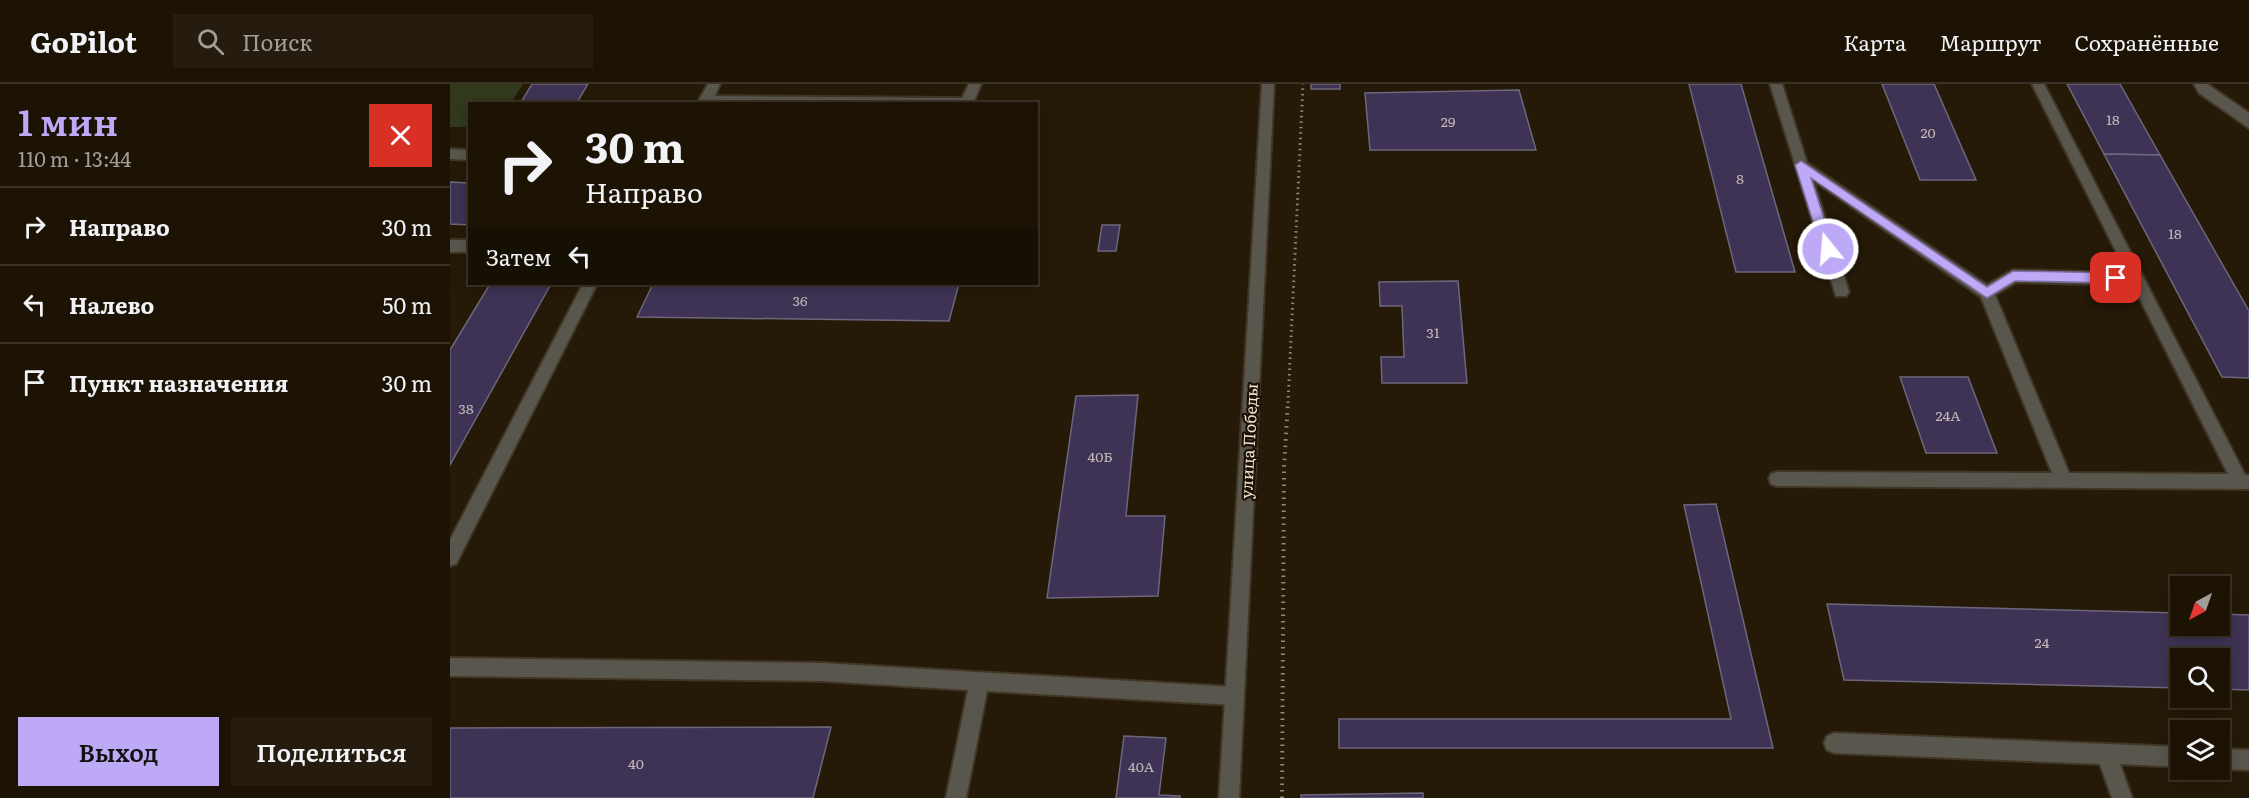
<!DOCTYPE html>
<html lang="ru">
<head>
<meta charset="utf-8">
<style>
  :root { --surface:#1c1305; --page:#251c0f; --text:#f1f3f6; --muted:#a09e9a; --line:#3a3227; --accent:#bda9f5 }
  body { margin:0; font-family:Literata,serif; background:var(--page); color:var(--text); height:100vh; display:flex; flex-direction:column; font-size:22px; white-space:nowrap }
  * { box-sizing:border-box; margin:0 }
  p { font-size:20px; color:var(--muted) }
  .icon { flex:none; width:33px; height:33px; fill:none; stroke:currentColor; stroke-width:2; stroke-linecap:round; stroke-linejoin:round }
  .map { position:relative; flex:1; overflow:hidden }
  .details { display:flex; flex-direction:column; background:var(--surface); width:450px }
  .details>* { flex:none }
  .top-card { position:absolute; left:18px; top:18px; width:570px; height:183px; border-radius:0px; box-shadow:0 3px 15px #0003,0 0 0 2px var(--line); background:#1c1305; color:var(--text); overflow:hidden }
  .needle { width:39px; rotate:220deg }
  .controls { position:absolute; left:1720px; top:492px; display:grid; gap:12px }
  .controls a { display:grid; place-items:center; width:60px; height:60px; border-radius:0px; background:var(--surface); box-shadow:0 3px 15px #0003,0 0 0 2px var(--line); font-size:30px }
  .pin { position:absolute; display:grid; place-items:center; width:51px; height:51px; color:#fff; margin:-26px; border-radius:12px; box-shadow:0 3px 9px #0006 }
  .me { position:absolute; width:66px; margin:-33px; rotate:343deg; stroke-linejoin:round; filter:drop-shadow(0 0 4px #0008) }
  .turn { display:flex; align-items:center; gap:21px; height:126px; padding:0 18px; font-size:27px }
  .turn .icon { width:78px; height:78px; stroke-width:2.5 }
  .turn b { display:block; font-size:42px; line-height:51px }
  .then { display:flex; align-items:center; height:57px; padding:0 18px; background:#0003; gap:12px; font-size:22px }
  .round { display:grid; place-items:center; flex:none; width:63px; height:63px; border-radius:0px; background:var(--page) }
  .overview { display:flex; align-items:center; justify-content:space-between; height:102px; padding:0 18px }
  h1 { font-size:36px; font-weight:600; line-height:45px; color:var(--accent) }
  .action { display:flex; gap:12px; margin-top:auto; padding:12px 18px }
  .action a { flex:1; height:69px; border-radius:0px; background:var(--accent); color:#111; font-size:24px; font-weight:600; line-height:69px; text-align:center }
  .action a+a { background:var(--page); color:var(--text) }
  ul { padding:0; list-style:none }
  li { display:flex; align-items:center; gap:18px; height:78px; padding:0 18px; border-top:2px solid var(--line) }
  li div { flex:1 }
  li b { display:block; font-size:22px }
  li em { font-style:normal }
  header { display:flex; align-items:center; gap:36px; box-sizing:border-box; height:84px; padding:0 30px; background:var(--surface); border-bottom:2px solid var(--line) }
  header strong { font-size:28px }
  nav { display:flex; gap:33px; margin-inline-start:auto; font-size:21px }
  .search { width:420px; height:54px; background:var(--page); display:flex; align-items:center; gap:15px; box-sizing:border-box; padding:0 21px; border-radius:0px; color:var(--muted); font-size:22px }
  main { display:flex; flex:1; min-height:0 }
  .map>svg:first-child { display:block }
  .green { fill:#313a1c }
  .building { fill:#3e3354; stroke:#6d677d; stroke-width:1.5 }
  .lines { fill:none; stroke-linecap:round; stroke-linejoin:round }
  .service-casing { stroke:#413625; stroke-width:4 }
  .tertiary-casing { stroke:#413625; stroke-width:4 }
  .path-far1 { stroke:#93897b; stroke-width:3; stroke-dasharray:1.5 4; stroke-linecap:butt }
  .path { stroke:#93897b; stroke-width:4; stroke-dasharray:1.5 5; stroke-linecap:butt }
  .service { fill:#59574d; fill-rule:evenodd }
  .tertiary { fill:#59574d; fill-rule:evenodd }
  .route { fill:#bda9f5; stroke:#7b6e9f; stroke-width:1.5 }
  .labels { text-anchor:middle; dominant-baseline:central; stroke-width:4.5; stroke-linejoin:round; paint-order:stroke }
  .number-label { font-size:14px; fill:#c2b8b8 }
  .street-label { font-size:16px; fill:#eee5da; stroke:#1c1001 }
</style>
</head>
<body>
<header>
<strong>GoPilot</strong>
<div class="search"><svg class="icon" aria-label="search" viewBox="0 0 24 24"><circle cx="10" cy="10" r="6"/><path d="M15 15l6 6"/></svg>Поиск</div>
<nav><a>Карта</a><a>Маршрут</a><a>Сохранённые</a></nav>
</header>
<main>
<section class="details">
<div class="overview"><div><h1>1 мин</h1><p>110 m · 13:44</p></div><a class="round" style="background:#d93025;color:#fff"><svg class="icon" aria-label="close" viewBox="0 0 24 24"><path d="M6 6l12 12M18 6L6 18"/></svg></a></div>
<ul>
<li><svg class="icon" aria-label="right" viewBox="0 0 24 24"><path d="M7 20v-9h11M14 6l5 5-5 5"/></svg><div><b>Направо</b></div><em>30 m</em></li>
<li><svg class="icon" aria-label="left" viewBox="0 0 24 24"><path d="M17 20v-9H6M10 6l-5 5 5 5"/></svg><div><b>Налево</b></div><em>50 m</em></li>
<li><svg class="icon" aria-label="arrive" viewBox="0 0 24 24"><path d="M6 21V4h12l-3 4 3 4H6"/></svg><div><b>Пункт назначения</b></div><em>30 m</em></li>
</ul>
<div class="action"><a>Выход</a><a>Поделиться</a></div>
</section>
<div class="map">
<svg width="1799" height="714" viewBox="0 0 1799 714">
  <rect width="100%" height="100%" fill="#251907"/>
  <polygon class="green" points="0,0 73,0 61,19 20,20 19,43 0,43"/>
  <g class="building">
    <polygon points="82,0 138,0 126,20 70,20"/>
    <rect x="861" y="0" width="29" height="5"/>
    <polygon points="1239,0 1291,0 1345,188 1286,188"/>
    <polygon points="1432,0 1484,0 1526,96 1470,96"/>
    <polygon points="1617,0 1670,0 1710,71 1654,70"/>
    <polygon points="1069,6 1086,66 920,66 915,9"/>
    <polygon points="1654,70 1710,71 1799,227 1799,294 1772,293"/>
    <polygon points="0,98 20,99 20,141 0,140"/>
    <polygon points="652,141 670,141 666,167 648,167"/>
    <polygon points="1008,197 1017,299 932,299 931,273 954,273 952,222 930,222 929,198"/>
    <polygon points="40,200 101,200 0,381 0,266"/>
    <polygon points="203,200 509,200 499,237 187,233"/>
    <polygon points="1450,293 1518,293 1547,369 1476,369"/>
    <polygon points="688,311 676,432 715,432 708,512 597,514 626,312"/>
    <polygon points="1266,420 1323,664 889,664 889,635 1281,635 1234,421"/>
    <polygon points="1377,520 1731,529 1731,542 1770,542 1770,530 1799,531 1799,606 1770,605 1770,574 1731,574 1731,604 1394,596"/>
    <polygon points="381,643 363,714 0,714 0,644"/>
    <polygon points="674,652 716,654 709,711 730,712 730,714 666,714"/>
    <polygon points="973,709 973,714 851,714 851,711"/>
  </g>
  <g class="lines">
    <g class="service-casing">
      <g id="service">
        <polygon points="258,0 270,0 265,12 512,14 519,0 531,0 523,20 251,19 249,16"/>
        <path d="M1320,0H1332L1357,79L1537,201L1563,186L1677,189L1582,0H1594L1795,391H1799V405L1327,402L1321,400L1319,395L1321,390L1327,388L1602,389L1531,213L1363,96L1399,208L1396,212H1386ZM1566,198L1683,201L1778,390L1619,389L1545,211Z"/>
        <polygon points="1744,0 1757,0 1799,29 1799,44 1749,9"/>
        <polygon points="0,65 20,66 20,76 0,75"/>
        <rect x="0" y="156" width="20" height="12"/>
        <polygon points="133,200 147,200 6,480 0,482 0,456"/>
        <polygon points="0,574 372,579 784,603 791,605 794,612 791,619 784,621 537,607 516,714 496,714 518,606 372,597 0,592"/>
        <polygon points="1384,649 1731,663 1731,683 1670,680 1682,714 1662,714 1650,680 1384,669 1377,666 1374,659 1377,652"/>
        <polygon points="1770,665 1799,666 1799,686 1770,685"/>
      </g>
    </g>
    <g class="tertiary-casing">
      <polygon id="tertiary" points="812,0 824,0 789,714 769,714"/>
    </g>
    <polyline class="path-far1" points="838,319 853,0"/>
    <polyline class="path" points="832,714 834,384 838,318"/>
    <use href="#service" class="service"/>
    <use href="#tertiary" class="tertiary"/>
  </g>
  <polygon class="route" points="1351,77 1537,203 1563,187 1666,189 1672,194 1666,199 1565,197 1537,214 1361,94 1384,165 1382,169 1373,169 1345,81"/>
  <g class="labels">
    <g class="number-label">
      <text x="1663" y="35">18</text>
      <text x="998" y="37">29</text>
      <text x="1478" y="48">20</text>
      <text x="1290" y="94">8</text>
      <text x="1725" y="149">18</text>
      <text x="350" y="216">36</text>
      <text x="983" y="248">31</text>
      <text x="16" y="324">38</text>
      <text x="1498" y="331">24А</text>
      <text x="650" y="372">40Б</text>
      <text x="1592" y="558">24</text>
      <text x="186" y="679">40</text>
      <text x="691" y="682">40А</text>
    </g>
    <g class="street-label">
      <text transform="translate(798 357) rotate(-87)">улица Победы</text>
    </g>
  </g>
</svg>
<div class="controls">
<a><svg class="needle" viewBox="-14 -14 28 28"><path d="M0-13l5 13h-10z" fill="#e53935"/><path d="M0 13l5-13h-10z" fill="#a09e9a"/></svg></a>
<a><svg class="icon" aria-label="search" viewBox="0 0 24 24"><circle cx="10" cy="10" r="6"/><path d="M15 15l6 6"/></svg></a>
<a><svg class="icon" aria-label="layers" viewBox="0 0 24 24"><path d="M12 4l9 5-9 5-9-5zM3 14l9 5 9-5"/></svg></a>
</div>
<div class="pin" style="left:1666px;top:194px;background:#d93025"><svg class="icon" aria-label="arrive" viewBox="0 0 24 24"><path d="M6 21V4h12l-3 4 3 4H6"/></svg></div>
<svg class="me" style="left:1378px;top:165px" viewBox="-20 -20 40 40"><circle r="17" fill="#bda9f5" stroke="#fff" stroke-width="3"/><path d="M0-11L8 9 0 5-8 9z" fill="#fff"/></svg>
<div class="top-card">
<div class="turn"><svg class="icon" aria-label="right" viewBox="0 0 24 24"><path d="M7 20v-9h11M14 6l5 5-5 5"/></svg><div><b>30 m</b>Направо</div></div>
<div class="then">Затем<svg class="icon" aria-label="left" viewBox="0 0 24 24"><path d="M17 20v-9H6M10 6l-5 5 5 5"/></svg></div>
</div>
</div>
</main>
</body>
</html>
